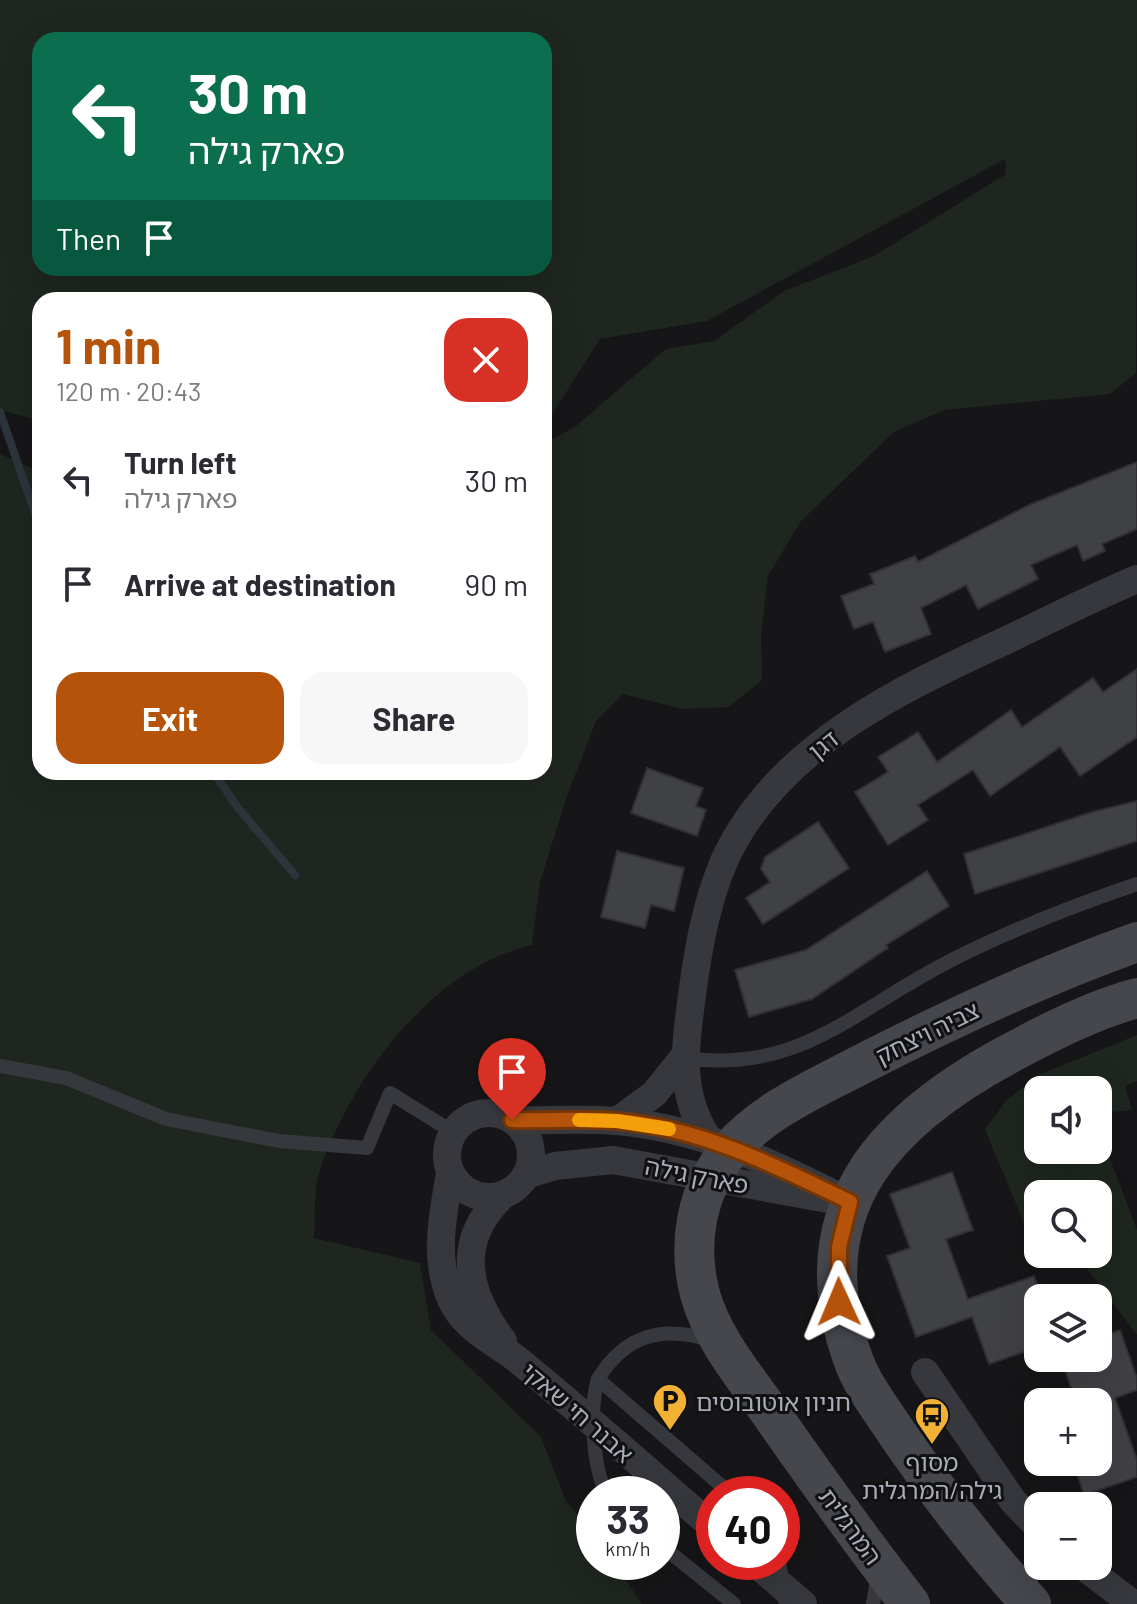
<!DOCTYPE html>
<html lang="en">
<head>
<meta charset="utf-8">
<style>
  :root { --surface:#fff; --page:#f7f7f7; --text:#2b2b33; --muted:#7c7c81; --accent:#b45309 }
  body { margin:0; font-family:Barlow,"Noto Sans Hebrew",sans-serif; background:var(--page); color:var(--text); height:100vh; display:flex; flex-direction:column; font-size:30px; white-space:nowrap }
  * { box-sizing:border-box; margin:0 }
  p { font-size:26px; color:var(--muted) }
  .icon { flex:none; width:44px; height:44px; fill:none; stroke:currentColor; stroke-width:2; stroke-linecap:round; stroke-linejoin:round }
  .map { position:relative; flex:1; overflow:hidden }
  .side { position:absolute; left:32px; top:292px; width:520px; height:488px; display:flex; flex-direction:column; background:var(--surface); border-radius:24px; box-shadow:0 8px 32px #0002 }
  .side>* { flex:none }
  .top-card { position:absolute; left:32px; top:32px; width:520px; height:244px; border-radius:24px; box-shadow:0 8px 32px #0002; background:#0b6e4f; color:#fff; overflow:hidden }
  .controls { position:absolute; left:1024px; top:1076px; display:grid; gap:16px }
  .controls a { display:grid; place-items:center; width:88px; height:88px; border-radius:16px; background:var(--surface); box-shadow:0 8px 32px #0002; font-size:40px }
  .speed { position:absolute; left:576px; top:1476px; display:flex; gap:16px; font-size:40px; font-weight:700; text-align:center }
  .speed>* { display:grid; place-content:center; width:104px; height:104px; border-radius:50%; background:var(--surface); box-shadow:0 8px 32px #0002; line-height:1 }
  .speed small { font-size:20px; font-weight:400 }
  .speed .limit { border:12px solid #d22; background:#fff; color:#111 }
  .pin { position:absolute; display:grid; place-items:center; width:68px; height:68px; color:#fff; margin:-82px -34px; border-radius:50% 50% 50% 0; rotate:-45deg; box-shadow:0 0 8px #0007 }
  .pin .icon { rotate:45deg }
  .me { position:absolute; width:88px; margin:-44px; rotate:359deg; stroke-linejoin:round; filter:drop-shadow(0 0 6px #0008) }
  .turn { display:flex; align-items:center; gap:28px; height:168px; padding:0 24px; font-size:36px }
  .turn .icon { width:104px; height:104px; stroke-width:2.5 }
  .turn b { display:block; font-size:56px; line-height:68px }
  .then { display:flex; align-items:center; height:76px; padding:0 24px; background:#0003; gap:16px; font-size:30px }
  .round { display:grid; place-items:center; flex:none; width:84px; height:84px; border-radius:24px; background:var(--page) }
  .overview { display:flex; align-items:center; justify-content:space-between; height:136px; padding:0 24px }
  h1 { font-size:48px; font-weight:700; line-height:60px; color:var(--accent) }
  .action { display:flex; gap:16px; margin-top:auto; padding:16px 24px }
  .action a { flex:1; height:92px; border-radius:24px; background:var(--accent); color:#fff; font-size:32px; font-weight:700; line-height:92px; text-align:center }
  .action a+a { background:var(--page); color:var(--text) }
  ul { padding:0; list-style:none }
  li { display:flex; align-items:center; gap:24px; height:104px; padding:0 24px }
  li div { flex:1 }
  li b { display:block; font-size:30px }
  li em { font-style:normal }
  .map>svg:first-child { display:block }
  .green { fill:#1e261f; fill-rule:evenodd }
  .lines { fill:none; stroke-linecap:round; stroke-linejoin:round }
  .stream { stroke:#2c353c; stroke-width:8 }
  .building { fill:#404145; stroke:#303034; stroke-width:2 }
  .lane { stroke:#37383d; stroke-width:14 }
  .street { stroke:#37383d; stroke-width:28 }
  .secondary { stroke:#45474d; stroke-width:40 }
  .lane-bridge { stroke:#37383d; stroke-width:14 }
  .route-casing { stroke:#753606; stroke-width:20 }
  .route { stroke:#b45309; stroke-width:14 }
  .slow { stroke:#f59e0b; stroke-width:14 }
  .labels { text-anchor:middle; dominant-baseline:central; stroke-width:6; stroke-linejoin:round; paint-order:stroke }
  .street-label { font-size:24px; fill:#a8adb8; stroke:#111113 }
  .poi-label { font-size:24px; fill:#a8adb8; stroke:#111113; text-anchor:start }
</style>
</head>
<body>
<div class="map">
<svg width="1137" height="1604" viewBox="0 0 1137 1604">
  <rect width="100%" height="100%" fill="#161618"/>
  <g class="green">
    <path d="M0,0H1137L1136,373L1110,394L944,410L894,432L801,521L768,576L761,637L762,680L729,707L683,709L623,694L596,721L567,796L540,882L532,945C432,968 351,1078 320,1170C313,1190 316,1217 314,1238L420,1263L431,1330L541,1437L566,1501L594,1534V1562H614L642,1604H0V454L40,472V772H544V444L576,426L666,349L714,341L784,291L874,256L1006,174L1005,159L707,321L600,339L544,427V300H40V421L0,410ZM40,40H544V268H40Z"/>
    <polygon points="1137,1035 1137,1081 1125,1086 1132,1110 1098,1113 1098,1090 1038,1090 1038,1150 1098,1150 1098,1127 1137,1230 1137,1335 1076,1254 1098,1254 1098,1194 1038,1194 1038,1237 1028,1233 985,1129 1006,1101 1038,1075"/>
  </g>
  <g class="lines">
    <g class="stream">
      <polyline points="0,412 40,528"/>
      <polyline points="213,772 239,809 295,875"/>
    </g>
  </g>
  <g class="building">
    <polygon points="1137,462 1137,529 1102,544 1105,551 1083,561 1077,545 1031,565 1038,579 978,609 966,585 921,608 931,634 885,652 873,622 854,629 841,596 874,584 870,574 915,556 918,562 1029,505"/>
    <polygon points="1137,669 1137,737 1080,776 1060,747 990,796 973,770 918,805 928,820 888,845 855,792 888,772 878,757 918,732 937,762 1011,710 1022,727 1093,678 1103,692"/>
    <polygon points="647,768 703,788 696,806 706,810 697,836 631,813"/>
    <polygon points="1137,801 1137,841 975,894 964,854 1092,812"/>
    <polygon points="818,822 849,868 763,924 746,898 770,882 761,869 765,857"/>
    <polygon points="617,851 684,868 674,911 651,905 645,928 601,917"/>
    <polygon points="927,871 949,906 886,945 888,948 812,999 749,1017 735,970 806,950"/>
    <polygon points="952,1172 973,1230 946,1239 968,1299 1034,1276 1038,1288 1038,1347 989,1364 972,1317 916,1337 887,1256 910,1248 890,1194"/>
    <polygon points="1120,1330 1137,1378 1137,1390 1115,1398 1137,1460 1137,1477 1084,1495 1073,1462 1098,1462 1098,1402 1076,1402 1061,1358 1098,1358 1098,1338"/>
  </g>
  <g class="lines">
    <g class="lane">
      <path d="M683,1058C799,1074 851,1012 946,963C1006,932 1072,906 1137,884"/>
      <polyline points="0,1066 66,1078 166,1119 279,1141 367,1148 390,1093 453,1132"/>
      <path d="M710,1340C662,1325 625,1335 598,1379L731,1494"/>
      <polyline points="662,1546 734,1604"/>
      <polyline points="873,1604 878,1574"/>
    </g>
    <g class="street">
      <circle cx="489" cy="1155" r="42"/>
      <path d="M512,1120C547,1121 582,1118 617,1121C701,1128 777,1165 850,1202"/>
      <polyline points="617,1121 654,1094 683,1058"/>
      <path d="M709,1140C676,1092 686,1042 693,988C699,944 707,900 725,859C778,745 903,688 1011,638C1053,618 1094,597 1137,579"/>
      <path d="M450,1173C443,1215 433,1258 451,1299C465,1330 494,1341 518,1360C585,1415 649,1472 714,1528"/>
      <polyline points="526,1175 555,1166 613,1160 828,1199"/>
      <path d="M502,1196C454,1242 467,1293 503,1341"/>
      <polyline points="925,1372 1013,1501 1038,1527"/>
      <polyline points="754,1562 803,1604"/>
      <polyline points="1083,1566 1133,1604"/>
    </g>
    <g class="secondary">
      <path d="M910,1604C863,1544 818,1481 774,1418C747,1379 713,1341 700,1294C687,1244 696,1191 729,1151C761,1112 816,1088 860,1065C950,1019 1041,976 1137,942"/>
      <path d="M1031,1604C982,1550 937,1492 896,1432C881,1409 862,1385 853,1359C798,1204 892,1114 1020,1048C1057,1028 1096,1009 1137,998"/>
    </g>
    <g class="lane-bridge">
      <path d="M598,1379C589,1409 593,1465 606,1494"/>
      <polyline points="779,1562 786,1604"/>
    </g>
  </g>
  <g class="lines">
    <g class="route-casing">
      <path id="route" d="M512,1120C547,1121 582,1118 617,1121C701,1128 776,1166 850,1202L839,1247V1302"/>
    </g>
    <use href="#route" class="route"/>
    <polyline class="slow" points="579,1120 617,1121 669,1129"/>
  </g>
  <defs>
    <g id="parking-pin" transform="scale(1.8)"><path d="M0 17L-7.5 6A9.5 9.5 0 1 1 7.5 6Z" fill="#f2b134" stroke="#111113"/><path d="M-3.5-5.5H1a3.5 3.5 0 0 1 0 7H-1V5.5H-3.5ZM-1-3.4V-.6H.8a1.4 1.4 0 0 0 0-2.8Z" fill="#111"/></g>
    <g id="bus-pin" transform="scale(1.8)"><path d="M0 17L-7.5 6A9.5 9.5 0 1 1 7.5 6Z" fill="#f2b134" stroke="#111113"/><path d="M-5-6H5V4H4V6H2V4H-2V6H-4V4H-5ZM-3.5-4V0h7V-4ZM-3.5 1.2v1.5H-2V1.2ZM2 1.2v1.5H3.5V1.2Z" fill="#111"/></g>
  </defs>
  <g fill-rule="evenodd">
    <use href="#parking-pin" x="670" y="1401"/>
    <use href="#bus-pin" x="932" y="1415"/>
  </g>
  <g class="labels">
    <g class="street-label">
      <text transform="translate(823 744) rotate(-39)">דגן</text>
      <text transform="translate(927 1032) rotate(-26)">צביה ויצחק</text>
      <text transform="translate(697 1175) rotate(11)">פארק גילה</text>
      <text transform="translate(578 1412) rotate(41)">אבנר חי שאקי</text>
      <text transform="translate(851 1526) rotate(54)">המרגלית</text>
    </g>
    <g class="poi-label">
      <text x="696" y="1401">חניון אוטובוסים</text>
      <text x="932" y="1461" text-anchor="middle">מסוף<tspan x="932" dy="28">גילה/המרגלית</tspan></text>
    </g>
  </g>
</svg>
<div class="controls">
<a><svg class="icon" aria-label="sound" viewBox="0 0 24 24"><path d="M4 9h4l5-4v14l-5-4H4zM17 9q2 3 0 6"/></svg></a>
<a><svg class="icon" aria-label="search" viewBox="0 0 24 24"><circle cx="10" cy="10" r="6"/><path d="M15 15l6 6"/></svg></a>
<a><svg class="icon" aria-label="layers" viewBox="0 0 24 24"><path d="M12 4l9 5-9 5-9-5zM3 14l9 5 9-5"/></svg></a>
<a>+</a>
<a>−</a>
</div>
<div class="speed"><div>33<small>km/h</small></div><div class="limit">40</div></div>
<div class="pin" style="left:512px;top:1120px;background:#d93025"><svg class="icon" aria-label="arrive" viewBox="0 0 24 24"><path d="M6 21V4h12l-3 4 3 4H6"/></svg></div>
<svg class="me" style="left:839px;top:1302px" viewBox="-20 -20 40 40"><path d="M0-17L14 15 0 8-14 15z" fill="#b45309" stroke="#fff" stroke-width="4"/></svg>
<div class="top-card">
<div class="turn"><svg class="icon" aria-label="left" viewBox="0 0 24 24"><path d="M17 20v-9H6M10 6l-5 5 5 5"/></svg><div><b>30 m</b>פארק גילה</div></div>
<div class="then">Then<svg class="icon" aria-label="arrive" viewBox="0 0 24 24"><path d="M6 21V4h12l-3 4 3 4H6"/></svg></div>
</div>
<section class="side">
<div class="overview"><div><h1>1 min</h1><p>120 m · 20:43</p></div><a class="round" style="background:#d93025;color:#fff"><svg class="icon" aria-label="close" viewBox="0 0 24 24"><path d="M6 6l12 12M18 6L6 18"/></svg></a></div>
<ul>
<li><svg class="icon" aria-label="left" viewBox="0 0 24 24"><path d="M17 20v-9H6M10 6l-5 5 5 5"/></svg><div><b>Turn left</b><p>פארק גילה</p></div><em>30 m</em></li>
<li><svg class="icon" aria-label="arrive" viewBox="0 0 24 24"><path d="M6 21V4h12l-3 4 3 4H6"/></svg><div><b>Arrive at destination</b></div><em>90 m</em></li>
</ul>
<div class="action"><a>Exit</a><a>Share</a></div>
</section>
</div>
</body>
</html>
